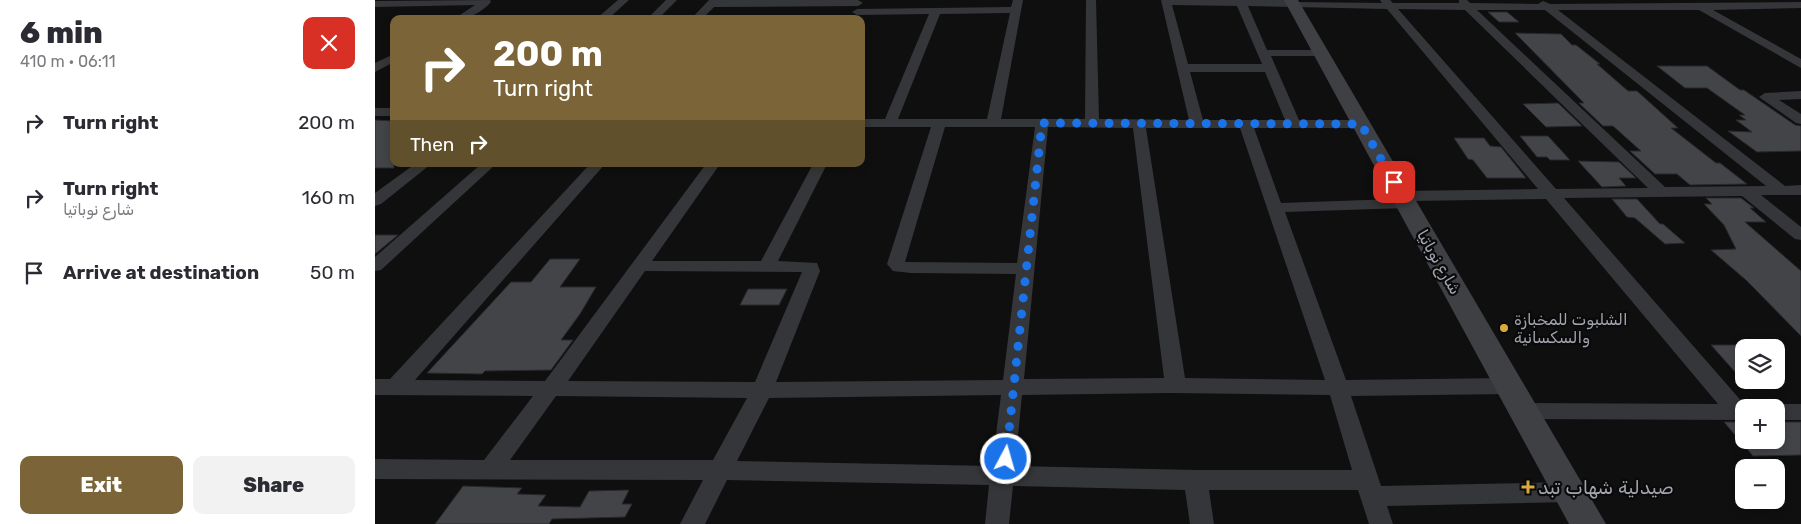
<!DOCTYPE html>
<html lang="en">
<head>
<meta charset="utf-8">
<style>
  :root { --surface:#fff; --page:#f2f2f3; --text:#2b2b33; --muted:#7c7c81; --accent:#7a6438 }
  body { margin:0; font-family:Rubik,Cairo,sans-serif; background:var(--page); color:var(--text); height:100vh; display:flex; flex-direction:column; font-size:19px; white-space:nowrap }
  * { box-sizing:border-box; margin:0 }
  p { font-size:16px; color:var(--muted) }
  .icon { flex:none; width:28px; height:28px; fill:none; stroke:currentColor; stroke-width:2; stroke-linecap:round; stroke-linejoin:round }
  .map { position:relative; flex:1; overflow:hidden }
  .panel { display:flex; flex-direction:column; background:var(--surface); width:375px }
  .panel>* { flex:none }
  .top-card { position:absolute; left:15px; top:15px; width:475px; height:152px; border-radius:10px; box-shadow:0 2px 8px #0003; background:#7a6438; color:#fff; overflow:hidden }
  .controls { position:absolute; left:1360px; top:339px; display:grid; gap:10px }
  .controls a { display:grid; place-items:center; width:50px; height:50px; border-radius:10px; background:var(--surface); box-shadow:0 2px 8px #0003; font-size:25px }
  .pin { position:absolute; display:grid; place-items:center; width:42px; height:42px; color:#fff; margin:-21px; border-radius:10px; box-shadow:0 2px 8px #0006 }
  .me { position:absolute; width:55px; margin:-28px; rotate:6deg; stroke-linejoin:round; filter:drop-shadow(0 0 4px #0008) }
  .turn { display:flex; align-items:center; gap:18px; height:105px; padding:0 20px; font-size:22px }
  .turn .icon { width:65px; height:65px; stroke-width:2.5 }
  .turn b { display:block; font-size:35px; line-height:42px }
  .then { display:flex; align-items:center; height:48px; padding:0 20px; background:#0003; gap:10px; font-size:19px }
  .round { display:grid; place-items:center; flex:none; width:52px; height:52px; border-radius:10px; background:var(--page) }
  .summary { display:flex; align-items:center; justify-content:space-between; height:85px; padding:0 20px }
  h1 { font-size:30px; font-weight:800; line-height:38px }
  .button { display:flex; gap:10px; margin-top:auto; padding:10px 20px }
  .button a { flex:1; height:58px; border-radius:10px; background:var(--accent); color:#fff; font-size:20px; font-weight:800; line-height:58px; text-align:center }
  .button a+a { background:var(--page); color:var(--text) }
  ul { padding:0; list-style:none }
  li { display:flex; align-items:center; gap:15px; height:75px; padding:0 20px }
  li div { flex:1 }
  li b { display:block; font-size:19px }
  li em { font-style:normal }
  main { display:flex; flex:1; min-height:0 }
  .map>svg:first-child { display:block }
  .building { fill:#434448; stroke:#29292c }
  .lines { fill:none; stroke-linecap:round; stroke-linejoin:round }
  .street { fill:#353639; fill-rule:evenodd }
  .secondary { fill:#3f4044; fill-rule:evenodd }
  .route { stroke:#1a73e8; stroke-width:9; stroke-dasharray:0 16.2 }
  .poi-dot { fill:#daaa3d; stroke:#0a0a0b; stroke-width:2 }
  .labels { text-anchor:middle; dominant-baseline:central; stroke-width:4.5; stroke-linejoin:round; paint-order:stroke }
  .street-label { font-size:16px; fill:#a2a5af; stroke:#0a0a0b }
  .poi-label { font-size:16px; fill:#a2a5af; stroke:#0a0a0b; text-anchor:start }
  .near-poi-label { font-size:19px; fill:#a2a5af; stroke:#0a0a0b; text-anchor:start }
</style>
</head>
<body>
<main>
<section class="panel">
<div class="summary"><div><h1>6 min</h1><p>410 m · 06:11</p></div><a class="round" style="background:#d93025;color:#fff"><svg class="icon" aria-label="close" viewBox="0 0 24 24"><path d="M6 6l12 12M18 6L6 18"/></svg></a></div>
<ul>
<li><svg class="icon" aria-label="right" viewBox="0 0 24 24"><path d="M7 20v-9h11M14 6l5 5-5 5"/></svg><div><b>Turn right</b></div><em>200 m</em></li>
<li><svg class="icon" aria-label="right" viewBox="0 0 24 24"><path d="M7 20v-9h11M14 6l5 5-5 5"/></svg><div><b>Turn right</b><p>شارع نوباتيا</p></div><em>160 m</em></li>
<li><svg class="icon" aria-label="arrive" viewBox="0 0 24 24"><path d="M6 21V4h12l-3 4 3 4H6"/></svg><div><b>Arrive at destination</b></div><em>50 m</em></li>
</ul>
<div class="button"><a>Exit</a><a>Share</a></div>
</section>
<div class="map">
<svg width="1426" height="524" viewBox="0 0 1426 524">
  <rect width="100%" height="100%" fill="#0f0f10"/>
  <g class="building">
    <polygon points="1113,12 1132,12 1144,22 1124,22"/>
    <polygon points="1140,33 1186,34 1197,45 1201,45 1225,64 1222,64 1253,91 1262,91 1303,128 1296,128 1341,163 1345,163 1372,184 1315,185 1302,174 1280,174 1255,151 1266,151 1238,126 1228,126 1204,103 1209,103"/>
    <polygon points="1282,66 1332,66 1365,90 1369,90 1420,125 1426,126 1426,151 1382,152 1353,131 1377,132 1361,120 1371,120 1364,115 1370,115 1332,88 1310,88"/>
    <polygon points="1183,103 1207,126 1171,127 1148,104"/>
    <polygon points="0,120 19,121 19,168 0,168"/>
    <polygon points="1145,136 1173,136 1195,160 1175,160 1172,157 1162,157"/>
    <polygon points="1079,138 1109,138 1115,146 1126,147 1151,178 1112,178 1098,160 1093,159"/>
    <polygon points="1203,161 1244,162 1261,178 1244,178 1251,186 1227,187"/>
    <polygon points="1331,198 1366,198 1379,208 1375,208 1391,222 1370,222 1426,271 1426,336 1371,280 1336,250 1361,249 1349,225 1329,204 1337,204"/>
    <polygon points="1237,199 1262,199 1285,224 1288,224 1310,243 1290,244 1260,218 1252,217"/>
    <polygon points="0,235 23,235 0,254"/>
    <polygon points="175,259 205,259 185,287 221,287 205,314 186,340 198,340 176,370 110,371 107,374 52,373 136,282 156,282"/>
    <polygon points="373,289 412,289 404,305 365,305"/>
    <polygon points="1336,345 1369,345 1369,382"/>
    <polygon points="1349,422 1369,422 1369,440 1401,440 1401,422 1426,422 1426,455 1378,456"/>
    <polygon points="88,486 147,488 142,494 171,495 163,506 205,507 214,491 254,490 247,504 257,504 250,517 177,519 174,524 60,524"/>
  </g>
  <g class="lines">
    <g class="street">
      <path d="M115,0L116,2C106,13 94,19 79,19L100,5L0,7V1Z"/>
      <polygon points="243,0 254,0 233,19 221,19"/>
      <polygon points="291,0 302,0 283,19 272,19"/>
      <polygon points="334,0 483,0 488,3 483,6 339,7 327,19 316,19"/>
      <path d="M638,0H648L626,119H710L711,0H721L724,119L814,120L786,0H917L921,2L1007,3L1005,0H1015L1018,3H1084V0H1092L1095,3L1163,4L1168,1L1175,4L1426,2V8L1338,10L1426,59V68L1324,10H1183L1410,186L1426,185V195H1386L1426,227V240L1420,239L1367,196L1189,198L1369,404L1377,408H1369V420L1149,419L1141,417L1138,411L1141,405L1149,403L1343,404L1171,199L1037,201L1039,203L1037,206L1031,208L910,212L971,380L1134,378L1141,381L1145,386L1141,391L1134,394L976,396L1006,486L1195,482L1203,485L1207,492L1203,499L1195,502L1012,506L1018,524H994L983,490H834L839,524H815L810,490L638,486L634,524H610L614,485L352,480L330,524H305L328,480L0,479V459L109,460L158,396L0,395V379H15L215,164H230L40,380L170,381L331,164H345L277,261H386L438,164H452L403,261L442,263L445,271L401,382L628,380L641,274L536,273L518,271L512,264L556,127H486V119H510L554,14L482,15L477,12L482,9L636,7ZM797,5L862,6L887,64H813ZM873,6L1012,9L1163,189L1027,191L1021,193L1019,196L1021,199L906,203L879,128H986L993,124L986,120H924L896,56H946L952,53L946,50H892ZM1023,9L1090,10L1273,188L1181,189ZM1102,10H1170L1391,186L1290,187ZM635,13L612,119H523L565,14ZM815,72H890L910,120H828ZM570,127H660L642,263L530,262ZM673,127L758,128L789,378L649,379ZM771,128H865L950,380L810,378ZM270,271L427,272L380,382L193,381ZM796,393L955,395L977,470H821L640,466L647,395ZM626,395L617,466L362,461L394,398ZM181,396L372,398L338,460H135Z"/>
      <polygon points="19,54 19,62 0,72 0,63"/>
      <polygon points="1426,91 1426,99 1404,100 1426,114 1426,124 1421,123 1384,97 1390,93"/>
      <rect x="0" y="108" width="19" height="8"/>
      <polygon points="40,164 56,164 6,204 0,206 0,193"/>
      <polygon points="106,164 121,164 6,270 0,271 0,257"/>
      <polygon points="1401,404 1426,404 1426,420 1401,420 1401,408 1393,408"/>
    </g>
    <polygon class="secondary" points="909,0 923,0 1231,524 1194,524"/>
  </g>
  <g class="lines">
    <polyline class="route" points="631,459 667,123 986,124 1019,182"/>
  </g>
  <g class="poi-dot">
    <circle cx="1129" cy="328" r="5"/>
    <path d="M1150.5 479.5h5v5h5v5h-5v5h-5v-5h-5v-5h5z"/>
  </g>
  <g class="labels">
    <g class="street-label">
      <text transform="translate(1064 262) rotate(60)">شارع نوباتيا</text>
    </g>
    <g class="poi-label">
      <text x="1139" y="319">الشلبوت للمخبازة<tspan x="1139" dy="18">والسكسانية</tspan></text>
    </g>
    <g class="near-poi-label">
      <text x="1163" y="487">صيدلية شهاب تبد</text>
    </g>
  </g>
</svg>
<div class="controls">
<a><svg class="icon" aria-label="layers" viewBox="0 0 24 24"><path d="M12 4l9 5-9 5-9-5zM3 14l9 5 9-5"/></svg></a>
<a>+</a>
<a>−</a>
</div>
<div class="pin" style="left:1019px;top:182px;background:#d93025"><svg class="icon" aria-label="arrive" viewBox="0 0 24 24"><path d="M6 21V4h12l-3 4 3 4H6"/></svg></div>
<svg class="me" style="left:631px;top:459px" viewBox="-20 -20 40 40"><circle r="17" fill="#1a73e8" stroke="#fff" stroke-width="3"/><path d="M0-11L8 9 0 5-8 9z" fill="#fff"/></svg>
<div class="top-card">
<div class="turn"><svg class="icon" aria-label="right" viewBox="0 0 24 24"><path d="M7 20v-9h11M14 6l5 5-5 5"/></svg><div><b>200 m</b>Turn right</div></div>
<div class="then">Then<svg class="icon" aria-label="right" viewBox="0 0 24 24"><path d="M7 20v-9h11M14 6l5 5-5 5"/></svg></div>
</div>
</div>
</main>
</body>
</html>
